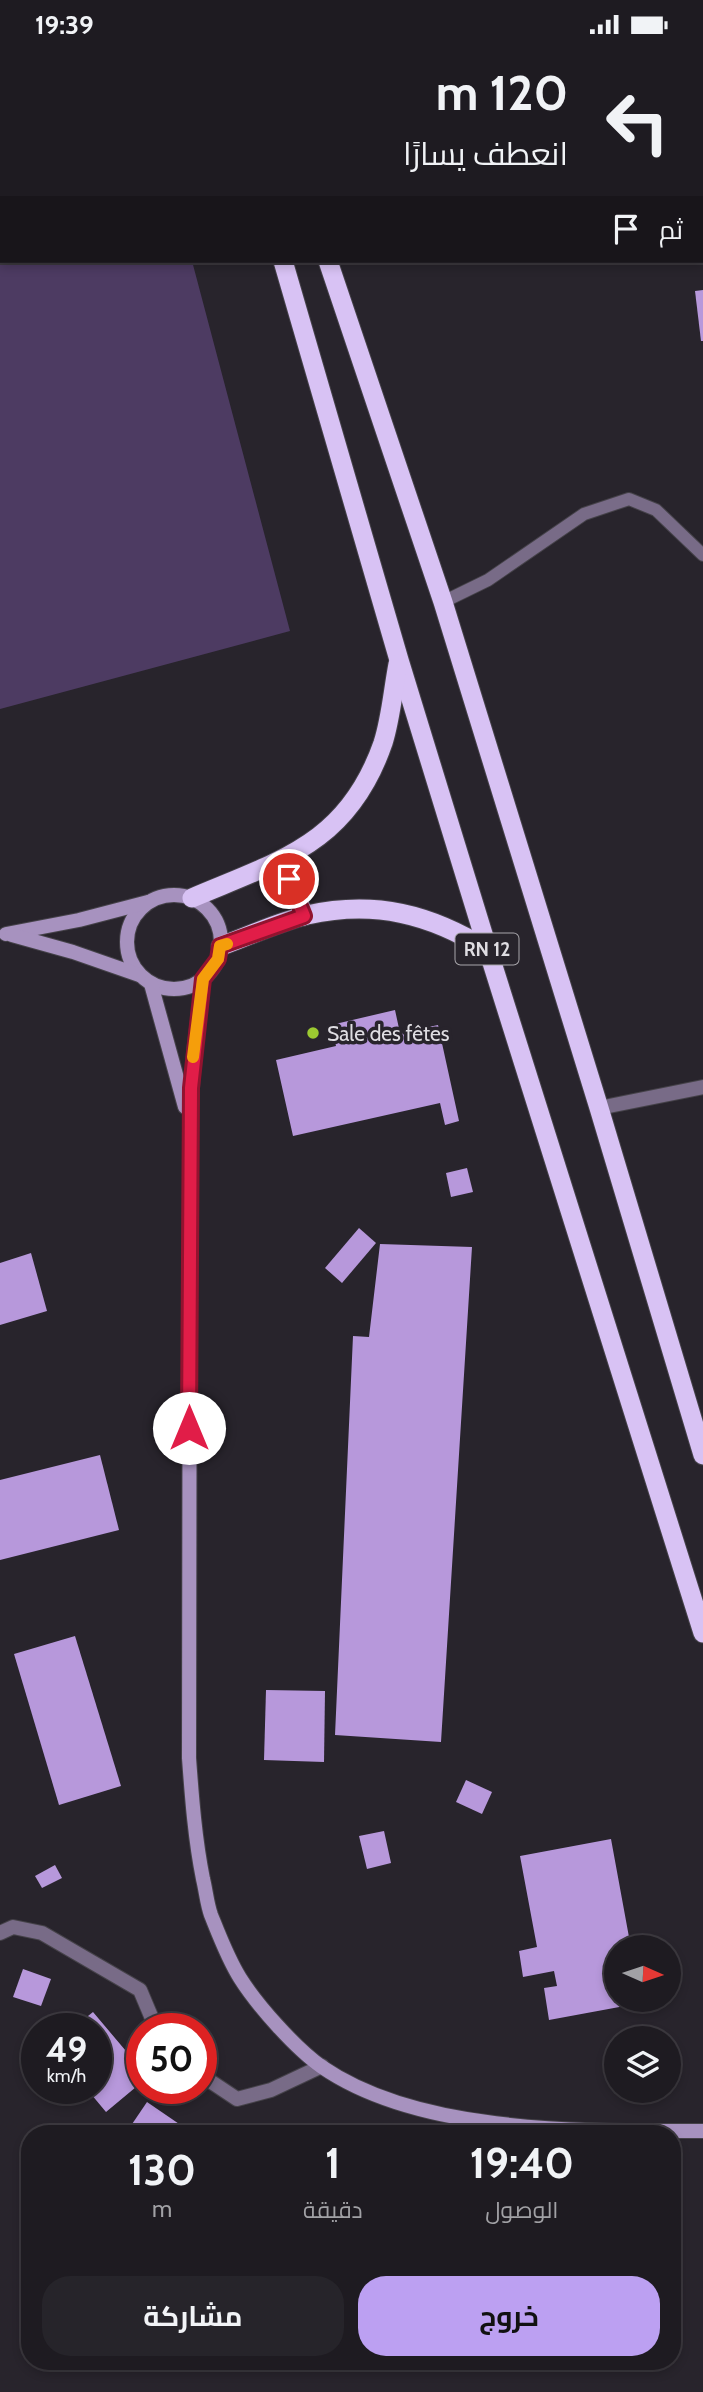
<!DOCTYPE html>
<html lang="ar">
<head>
<meta charset="utf-8">
<style>
  :root { --surface:#1e1b21; --page:#26242a; --text:#f1f3f6; --muted:#a1a1a5; --line:#3c393f; --accent:#bca0f2 }
  body { margin:0; font-family:Cabin,Cairo,sans-serif; background:var(--page); color:var(--text); direction:rtl; height:100vh; display:flex; flex-direction:column; font-size:26px; white-space:nowrap }
  * { box-sizing:border-box; margin:0 }
  p { font-size:23px; color:var(--muted) }
  .icon { flex:none; width:38px; height:38px; fill:none; stroke:currentColor; stroke-width:2; stroke-linecap:round; stroke-linejoin:round }
  .map { position:relative; flex:1; overflow:hidden; direction:ltr }
  .panel { position:absolute; left:21px; top:2076px; width:660px; height:245px; display:flex; flex-direction:column; background:var(--surface); border-radius:28px; box-shadow:0 4px 10px #0003,0 0 0 2px var(--line); direction:rtl }
  .panel>* { flex:none }
  .guide { position:absolute; left:0px; top:0px; width:704px; height:214px; box-shadow:0 4px 10px #0003,0 0 0 2px var(--line); direction:rtl; background:#1e1b21; color:var(--text); overflow:hidden }
  .needle { width:46px; rotate:93deg }
  .buttons { position:absolute; left:604px; top:1886px; display:grid; gap:14px }
  .buttons a { display:grid; place-items:center; width:77px; height:77px; border-radius:50%; background:var(--surface); box-shadow:0 4px 10px #0003,0 0 0 2px var(--line); font-size:35px }
  .speed { position:absolute; left:21px; top:1964px; display:flex; gap:14px; font-size:35px; font-weight:700; text-align:center }
  .speed>* { display:grid; place-content:center; width:91px; height:91px; border-radius:50%; background:var(--surface); box-shadow:0 4px 10px #0003,0 0 0 2px var(--line); line-height:1 }
  .speed small { font-size:18px; font-weight:400 }
  .speed .limit { border:10px solid #d22; background:#fff; color:#111 }
  .pin { position:absolute; display:grid; place-items:center; width:60px; height:60px; color:#fff; margin:-30px; border:4px solid #fff; border-radius:50%; box-shadow:0 2px 7px #0007 }
  .me { position:absolute; width:77px; margin:-38px; rotate:0deg; stroke-linejoin:round; filter:drop-shadow(0 0 5px #0008) }
  .turn { display:flex; align-items:center; gap:24px; height:147px; padding:0 21px; font-size:32px }
  .turn .icon { width:91px; height:91px; stroke-width:2.5 }
  .turn b { display:block; font-size:49px; line-height:60px }
  .then { display:flex; align-items:center; height:66px; padding:0 21px; background:#0003; gap:14px; font-size:26px }
  .eta { display:flex; justify-content:space-evenly; align-items:center; height:119px; text-align:center }
  .eta b { font-size:42px; font-weight:700; line-height:49px }
  .action { display:flex; gap:14px; margin-top:auto; padding:14px 21px }
  .action a { flex:1; height:80px; border-radius:28px; background:var(--accent); color:#111; font-size:28px; font-weight:700; line-height:80px; text-align:center }
  .action a+a { background:var(--page); color:var(--text) }
  .status { display:flex; justify-content:space-between; align-items:center; height:49px; padding:0 35px; background:var(--surface); direction:ltr }
  .status svg { height:19px; fill:currentColor }
  .map>svg:first-child { display:block }
  .green { fill:#4d3b62 }
  .building { fill:#b798db }
  .lines { fill:none; stroke-linecap:round; stroke-linejoin:round }
  .service-casing { stroke:#454249; stroke-width:14 }
  .minor-casing { stroke:#454249; stroke-width:16 }
  .secondary-casing { stroke:#454249; stroke-width:16 }
  .trunk-casing { stroke:#454249; stroke-width:21 }
  .service { stroke:#786b87; stroke-width:12 }
  .minor { stroke:#786b87; stroke-width:14 }
  .secondary { stroke:#a792bf; stroke-width:14 }
  .trunk { stroke:#d8c2f4; stroke-width:19 }
  .route-casing { stroke:#92132f; stroke-width:18 }
  .route { stroke:#e11d48; stroke-width:12 }
  .slow { stroke:#f59e0b; stroke-width:12 }
  .poi-dot { fill:#9cca31; stroke:#28242c; stroke-width:2.5 }
  .labels { text-anchor:middle; dominant-baseline:central; stroke-width:7; stroke-linejoin:round; paint-order:stroke }
  .shield { fill:#28242c; stroke:#a8a6ab; stroke-width:2 }
  .shield-label { font-size:19px; font-weight:bold; fill:#dfdde2 }
  .poi-label { font-size:21px; fill:#dfdde2; stroke:#28242c; text-anchor:start }
</style>
</head>
<body>
<div class="status"><b>19:39</b><svg viewBox="0 0 49 12"><path d="M0 12V9h3v3zM5 12V6h3v6zM10 12V3h3v9zM15 12V0h3v12zM26 1h20v11H26zM47 4h2v5h-2z"/></svg></div>
<div class="map">
<svg width="703" height="2343" viewBox="0 0 703 2343">
  <rect width="100%" height="100%" fill="#28242c"/>
  <polygon class="green" points="0,60 2,60 2,212 192,212 290,582 0,660"/>
  <g class="building">
    <polygon points="703,241 703,292 701,292 695,242"/>
    <polygon points="395,961 400,984 438,976 459,1072 445,1076 440,1054 293,1087 276,1011 336,997 331,976"/>
    <polygon points="467,1119 473,1143 451,1148 446,1124"/>
    <polygon points="359,1179 376,1194 342,1234 325,1219"/>
    <polygon points="380,1195 472,1198 441,1693 335,1686 353,1287 369,1288"/>
    <polygon points="31,1204 47,1262 0,1276 0,1214"/>
    <polygon points="100,1406 119,1481 0,1511 0,1431"/>
    <polygon points="75,1587 121,1737 59,1756 14,1605"/>
    <polygon points="266,1641 325,1642 324,1713 264,1711"/>
    <polygon points="466,1731 492,1743 482,1765 456,1753"/>
    <polygon points="384,1782 391,1814 367,1820 359,1787"/>
    <polygon points="611,1790 631,1899 616,1899 616,1951 641,1951 641,1954 549,1971 544,1939 557,1937 554,1922 523,1928 519,1902 537,1898 520,1807"/>
    <polygon points="55,1816 62,1829 42,1839 35,1827"/>
    <polygon points="23,1920 51,1930 41,1957 13,1948"/>
    <polygon points="93,1963 142,2021 142,2033 106,2063 86,2039 96,2039 96,1979 73,1979"/>
    <polygon points="147,2053 185,2079 181,2084 126,2084"/>
  </g>
  <g class="lines">
    <g class="service-casing">
      <polyline id="service" points="443,553 488,531 584,465 629,450 656,461 703,506"/>
    </g>
    <g class="minor-casing">
      <g id="minor">
        <polyline points="599,1059 703,1038"/>
        <polyline points="0,1884 13,1878 42,1884 140,1941 156,1979"/>
        <polyline points="201,2026 237,2050 271,2041 322,2017"/>
      </g>
    </g>
    <g class="secondary-casing">
      <g id="secondary">
        <circle cx="174" cy="893" r="47"/>
        <polyline points="6,885 79,871 148,853"/>
        <polyline points="12,886 73,903 139,926"/>
        <path d="M203,930L194,1003L190,1076L189,1709C192,1750 195,1790 203,1830C206,1842 207,1855 211,1866C219,1886 228,1910 240,1929C257,1956 295,1999 322,2018C421,2086 587,2082 703,2082"/>
        <polyline points="151,935 185,1058"/>
      </g>
    </g>
    <g class="trunk-casing">
      <g id="trunk">
        <polyline points="211,0 212,2"/>
        <polyline points="253,0 253,2"/>
        <polyline points="283,212 399,611 488,901 703,1584"/>
        <polyline points="328,212 443,553 599,1059 703,1406"/>
        <polyline points="282,811 304,867"/>
        <path d="M192,849C281,811 348,795 383,694C391,669 393,641 398,615"/>
        <path d="M221,897C249,887 278,873 307,866C375,851 430,865 488,901"/>
      </g>
    </g>
    <use href="#service" class="service"/>
    <use href="#minor" class="minor"/>
    <use href="#secondary" class="secondary"/>
    <use href="#trunk" class="trunk"/>
  </g>
  <g class="lines">
    <g class="route-casing">
      <polyline id="route" points="189,1379 191,1039 203,930 218,910 220,897 304,867 289,830"/>
    </g>
    <use href="#route" class="route"/>
    <polyline class="slow" points="193,1008 203,930 218,910 220,897 227,895"/>
  </g>
  <circle class="poi-dot" cx="313" cy="984" r="7"/>
  <g class="labels">
    <rect class="shield" x="455.5" y="884.5" width="63" height="31" rx="5"/>
    <g class="shield-label">
      <text x="487" y="900">RN 12</text>
    </g>
    <g class="poi-label">
      <text x="327" y="984">Sale des fêtes</text>
    </g>
  </g>
</svg>
<div class="buttons">
<a><svg class="needle" viewBox="-14 -14 28 28"><path d="M0-13l5 13h-10z" fill="#e53935"/><path d="M0 13l5-13h-10z" fill="#a1a1a5"/></svg></a>
<a><svg class="icon" aria-label="layers" viewBox="0 0 24 24"><path d="M12 4l9 5-9 5-9-5zM3 14l9 5 9-5"/></svg></a>
</div>
<div class="speed"><div>49<small>km/h</small></div><div class="limit">50</div></div>
<div class="pin" style="left:289px;top:830px;background:#d93025"><svg class="icon" aria-label="arrive" viewBox="0 0 24 24"><path d="M6 21V4h12l-3 4 3 4H6"/></svg></div>
<svg class="me" style="left:189px;top:1379px" viewBox="-20 -20 40 40"><circle r="19" fill="#fff"/><path d="M0-13L10 11 0 6-10 11z" fill="#e11d48"/></svg>
<div class="guide">
<div class="turn"><svg class="icon" aria-label="left" viewBox="0 0 24 24"><path d="M17 20v-9H6M10 6l-5 5 5 5"/></svg><div><b>120 m</b>انعطف يسارًا</div></div>
<div class="then">ثم<svg class="icon" aria-label="arrive" viewBox="0 0 24 24"><path d="M6 21V4h12l-3 4 3 4H6"/></svg></div>
</div>
<section class="panel">
<div class="eta">
<div><b>19:40</b><p>الوصول</p></div>
<div><b>1</b><p>دقيقة</p></div>
<div><b>130</b><p>m</p></div>
</div>
<div class="action"><a>خروج</a><a>مشاركة</a></div>
</section>
</div>
</body>
</html>
